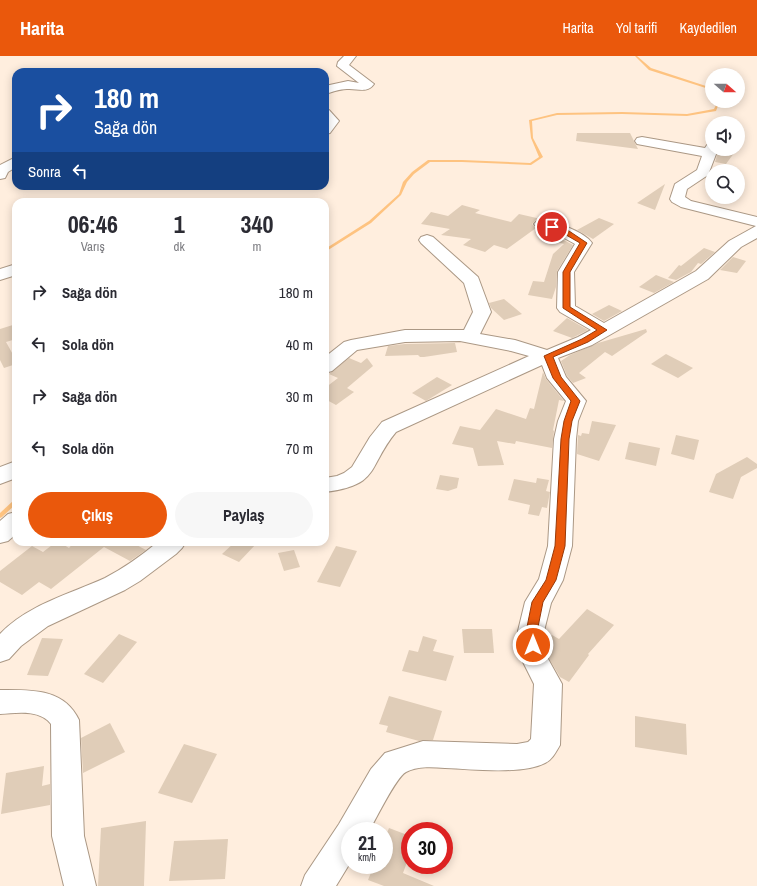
<!DOCTYPE html>
<html lang="tr">
<head>
<meta charset="utf-8">
<style>
  :root { --surface:#fff; --page:#f7f7f7; --text:#2b2b33; --muted:#7c7c81; --accent:#ea580c }
  body { margin:0; font-family:"Archivo Narrow",sans-serif; background:var(--page); color:var(--text); height:100vh; display:flex; flex-direction:column; font-size:15px; white-space:nowrap }
  * { box-sizing:border-box; margin:0 }
  p { font-size:13px; color:var(--muted) }
  .icon { flex:none; width:22px; height:22px; fill:none; stroke:currentColor; stroke-width:2; stroke-linecap:round; stroke-linejoin:round }
  .map { position:relative; flex:1; overflow:hidden }
  .sheet { position:absolute; left:12px; top:142px; width:317px; height:348px; display:flex; flex-direction:column; background:var(--surface); border-radius:12px; box-shadow:0 2px 10px #0003 }
  .sheet>* { flex:none }
  .top-card { position:absolute; left:12px; top:12px; width:317px; height:122px; border-radius:12px; box-shadow:0 2px 10px #0003; background:#1a4fa0; color:#fff; overflow:hidden }
  .needle { width:26px; rotate:110deg }
  .buttons { position:absolute; left:705px; top:12px; display:grid; gap:8px }
  .buttons a { display:grid; place-items:center; width:40px; height:40px; border-radius:50%; background:var(--surface); box-shadow:0 2px 10px #0003; font-size:20px }
  .speed { position:absolute; left:341px; top:766px; display:flex; gap:8px; font-size:20px; font-weight:700; text-align:center }
  .speed>* { display:grid; place-content:center; width:52px; height:52px; border-radius:50%; background:var(--surface); box-shadow:0 2px 10px #0003; line-height:1 }
  .speed small { font-size:10px; font-weight:400 }
  .speed .limit { border:6px solid #d22; background:#fff; color:#111 }
  .pin { position:absolute; display:grid; place-items:center; width:34px; height:34px; color:#fff; margin:-17px; border:2px solid #fff; border-radius:50%; box-shadow:0 1px 4px #0007 }
  .me { position:absolute; width:44px; margin:-22px; rotate:0deg; stroke-linejoin:round; filter:drop-shadow(0 0 3px #0008) }
  .turn { display:flex; align-items:center; gap:14px; height:84px; padding:0 16px; font-size:18px }
  .turn .icon { width:52px; height:52px; stroke-width:2.5 }
  .turn b { display:block; font-size:28px; line-height:34px }
  .then { display:flex; align-items:center; height:38px; padding:0 16px; background:#0003; gap:8px; font-size:15px }
  .eta { display:flex; justify-content:space-evenly; align-items:center; height:68px; text-align:center }
  .eta b { font-size:24px; font-weight:800; line-height:28px }
  .primary-button { display:flex; gap:8px; margin-top:auto; padding:8px 16px }
  .primary-button a { flex:1; height:46px; border-radius:24px; background:var(--accent); color:#fff; font-size:16px; font-weight:800; line-height:46px; text-align:center }
  .primary-button a+a { background:var(--page); color:var(--text) }
  ul { padding:0; list-style:none }
  li { display:flex; align-items:center; gap:12px; height:52px; padding:0 16px }
  li div { flex:1 }
  li b { display:block; font-size:15px }
  li em { font-style:normal }
  header { display:flex; align-items:center; gap:24px; box-sizing:border-box; height:56px; padding:0 20px; background:var(--accent); color:#fff }
  header strong { font-size:19px }
  nav { display:flex; gap:22px; margin-inline-start:auto; font-size:14px }
  .map>svg:first-child { display:block }
  .lines { fill:none; stroke-linecap:round; stroke-linejoin:round }
  .stream { fill:#fec380; fill-rule:evenodd }
  .building { fill:#e0cdb8 }
  .minor-casing { stroke:#ab9885; stroke-width:2 }
  .minor { fill:#fff; fill-rule:evenodd }
  .route { fill:#ea580c; stroke:#983908 }
</style>
</head>
<body>
<header>
<strong>Harita</strong>
<nav><a>Harita</a><a>Yol tarifi</a><a>Kaydedilen</a></nav>
</header>
<div class="map">
<svg width="757" height="830" viewBox="0 0 757 830">
  <rect width="100%" height="100%" fill="#ffeede"/>
  <g class="lines">
    <g class="stream">
      <polygon points="635,0 637,0 651,12 712,32 712,34 649,14"/>
      <polygon points="718,45 720,45 716,55 687,60 622,58 557,59 532,65 533,82 543,101 531,109 462,106 430,106 414,118 407,126 401,139 371,167 325,196 325,193 369,165 399,138 403,126 412,116 428,104 462,104 530,107 539,101 531,82 529,64 557,57 622,56 687,58 714,53"/>
      <polygon points="16,443 16,448 2,461 0,462 0,457 14,444"/>
    </g>
  </g>
  <g class="building">
    <polygon points="577,77 630,77 638,93 576,85"/>
    <polygon points="719,93 737,93 726,108 715,106"/>
    <polygon points="665,128 655,154 637,147"/>
    <polygon points="462,149 480,154 475,157 511,166 519,158 541,163 536,164 532,168 536,172 507,193 494,189 485,196 463,189 471,183 441,179 450,173 421,168 431,156 448,160"/>
    <polygon points="599,162 614,168 593,183 577,174"/>
    <polygon points="562,183 573,189 557,215 556,231 552,243 528,239 533,225 544,226 553,198 564,188 557,186"/>
    <polygon points="704,192 715,196 701,208 698,207 691,216 676,224 668,222 679,209 681,210"/>
    <polygon points="733,201 746,205 737,217 720,214"/>
    <polygon points="656,219 674,226 654,237 639,231"/>
    <polygon points="504,243 522,258 504,264 491,252 489,247"/>
    <polygon points="609,249 622,255 604,265 592,258"/>
    <polygon points="567,262 588,274 572,282 553,275"/>
    <polygon points="16,268 16,283 6,286 16,304 16,308 4,312 0,304 0,273"/>
    <polygon points="646,273 647,276 612,300 605,296 579,317 586,322 573,327 567,320 561,305 570,299 598,287"/>
    <polygon points="455,287 457,296 424,301 420,301 418,299 385,300 388,290 405,288"/>
    <polygon points="666,298 693,312 678,322 651,308"/>
    <polygon points="349,302 361,307 367,302 373,310 347,332 354,336 336,349 325,343 325,332 338,322 329,318"/>
    <polygon points="543,316 546,323 564,345 559,344 553,374 554,375 552,392 516,385 515,388 497,385 504,409 478,410 473,392 452,388 460,370 480,374 496,353 526,363 530,352 534,353"/>
    <polygon points="437,321 452,329 426,345 412,337"/>
    <polygon points="592,365 616,369 599,405 577,398 578,379 581,380 582,377 589,378"/>
    <polygon points="676,379 699,384 694,404 671,398"/>
    <polygon points="629,386 660,392 656,410 625,403"/>
    <polygon points="747,401 757,408 757,412 741,421 733,443 709,436 716,418"/>
    <polygon points="440,419 459,422 457,432 448,435 436,433"/>
    <polygon points="537,422 549,424 546,435 550,436 547,452 542,451 539,460 528,458 530,449 508,444 514,423 536,427"/>
    <polygon points="56,486 59,486 69,492 74,486 131,486 146,494 130,505 104,491 51,533 39,526 22,539 0,526 0,515 32,490 43,496"/>
    <polygon points="235,486 258,486 239,506 222,498"/>
    <polygon points="336,490 357,495 340,531 317,526"/>
    <polygon points="294,494 300,511 284,515 278,497"/>
    <polygon points="587,553 614,569 588,598 589,599 569,626 560,621 548,601 547,586 552,579 559,583"/>
    <polygon points="462,573 492,573 494,597 464,597"/>
    <polygon points="119,578 137,586 103,627 84,618"/>
    <polygon points="423,580 437,584 433,595 454,600 446,625 402,615 409,594 418,596"/>
    <polygon points="42,582 63,583 48,620 27,619"/>
    <polygon points="389,640 442,655 433,684 419,685 386,676 388,670 379,668"/>
    <polygon points="635,660 686,668 687,699 635,691"/>
    <polygon points="110,667 125,696 83,717 81,682"/>
    <polygon points="184,688 217,698 192,747 158,737"/>
    <polygon points="44,710 42,730 50,728 50,749 1,758 6,717"/>
    <polygon points="146,765 144,830 98,830 101,772"/>
    <polygon points="389,772 410,780 410,798 403,817 434,830 384,830 368,824 374,809 384,809 384,784"/>
    <polygon points="228,783 225,823 169,825 174,785"/>
  </g>
  <g class="lines">
    <g class="minor-casing">
      <g id="minor">
        <path d="M344,0H356L349,9L374,28C367,38 357,32 347,33C340,33 332,36 325,38V30L348,25L359,27L337,10L338,6Z"/>
        <polygon points="325,53 329,54 339,65 330,77 325,78"/>
        <path d="M642,81L705,92L707,89L712,88V93H718L708,119L687,133L685,141L691,145L757,161V182L741,191L708,223L592,289L558,302L566,321L586,345L578,365L576,383L572,490L563,524L551,547L544,575L547,601L562,628L560,689C556,696 552,704 545,707C522,719 471,713 445,712C432,711 418,710 406,716C396,721 376,763 369,775H350V807L336,830H301L305,819L339,768L371,713L385,697L423,685L517,688L528,686L531,683L534,628L521,602L518,575L525,546L539,523L548,490L554,383L558,365L566,345L547,322L542,309L396,376C367,411 381,429 325,436V422L337,420L344,417L352,411L370,381L382,366L529,300L511,295L460,285L405,286L357,294L332,315L325,317V301L344,286L351,284L405,274H464L473,256L464,227L421,187L419,184L421,181L427,179L433,181L478,221L491,256L480,278L515,284L547,294L578,281L591,274L560,256L557,252L558,216L575,188L557,178L537,171L534,168L537,165C549,162 585,176 592,187L574,216L575,250L604,267L696,215L729,185L756,170L681,151L672,146L670,143L675,128L697,114L702,100L637,88L635,85L637,82Z"/>
        <polygon points="16,101 16,111 8,116 5,122 0,123 0,109"/>
        <polygon points="16,208 16,219 0,224 0,213"/>
        <polygon points="16,405 16,422 0,428 0,411"/>
        <polygon points="16,456 16,478 8,485 0,487 0,465 8,458"/>
        <path d="M158,486H186L182,492L176,498L140,525L125,534L48,570L21,590L9,603L0,606V578C27,549 70,538 105,522C124,512 142,499 158,486Z"/>
        <path d="M0,634C31,634 64,632 79,664L84,780L96,830H64L52,780L51,668C39,653 17,657 0,658Z"/>
      </g>
    </g>
    <use href="#minor" class="minor"/>
  </g>
  <polygon class="route" points="552,169 566,173 587,187 570,216 570,251 607,274 588,286 553,301 561,321 580,345 572,365 569,383 565,490 556,524 543,546 537,576 538,589 537,592 533,593 529,592 526,576 532,546 546,524 555,490 561,383 564,365 571,345 553,322 544,300 582,283 597,274 563,252 563,216 580,187 561,176 550,173 550,170"/>
</svg>
<div class="buttons">
<a><svg class="needle" viewBox="-14 -14 28 28"><path d="M0-13l5 13h-10z" fill="#e53935"/><path d="M0 13l5-13h-10z" fill="#7c7c81"/></svg></a>
<a><svg class="icon" aria-label="sound" viewBox="0 0 24 24"><path d="M4 9h4l5-4v14l-5-4H4zM17 9q2 3 0 6"/></svg></a>
<a><svg class="icon" aria-label="search" viewBox="0 0 24 24"><circle cx="10" cy="10" r="6"/><path d="M15 15l6 6"/></svg></a>
</div>
<div class="speed"><div>21<small>km/h</small></div><div class="limit">30</div></div>
<div class="pin" style="left:552px;top:171px;background:#d93025"><svg class="icon" aria-label="arrive" viewBox="0 0 24 24"><path d="M6 21V4h12l-3 4 3 4H6"/></svg></div>
<svg class="me" style="left:533px;top:589px" viewBox="-20 -20 40 40"><circle r="17" fill="#ea580c" stroke="#fff" stroke-width="3"/><path d="M0-11L8 9 0 5-8 9z" fill="#fff"/></svg>
<div class="top-card">
<div class="turn"><svg class="icon" aria-label="right" viewBox="0 0 24 24"><path d="M7 20v-9h11M14 6l5 5-5 5"/></svg><div><b>180 m</b>Sağa dön</div></div>
<div class="then">Sonra<svg class="icon" aria-label="left" viewBox="0 0 24 24"><path d="M17 20v-9H6M10 6l-5 5 5 5"/></svg></div>
</div>
<section class="sheet">
<div class="eta">
<div><b>06:46</b><p>Varış</p></div>
<div><b>1</b><p>dk</p></div>
<div><b>340</b><p>m</p></div>
</div>
<ul>
<li><svg class="icon" aria-label="right" viewBox="0 0 24 24"><path d="M7 20v-9h11M14 6l5 5-5 5"/></svg><div><b>Sağa dön</b></div><em>180 m</em></li>
<li><svg class="icon" aria-label="left" viewBox="0 0 24 24"><path d="M17 20v-9H6M10 6l-5 5 5 5"/></svg><div><b>Sola dön</b></div><em>40 m</em></li>
<li><svg class="icon" aria-label="right" viewBox="0 0 24 24"><path d="M7 20v-9h11M14 6l5 5-5 5"/></svg><div><b>Sağa dön</b></div><em>30 m</em></li>
<li><svg class="icon" aria-label="left" viewBox="0 0 24 24"><path d="M17 20v-9H6M10 6l-5 5 5 5"/></svg><div><b>Sola dön</b></div><em>70 m</em></li>
</ul>
<div class="primary-button"><a>Çıkış</a><a>Paylaş</a></div>
</section>
</div>
</body>
</html>
